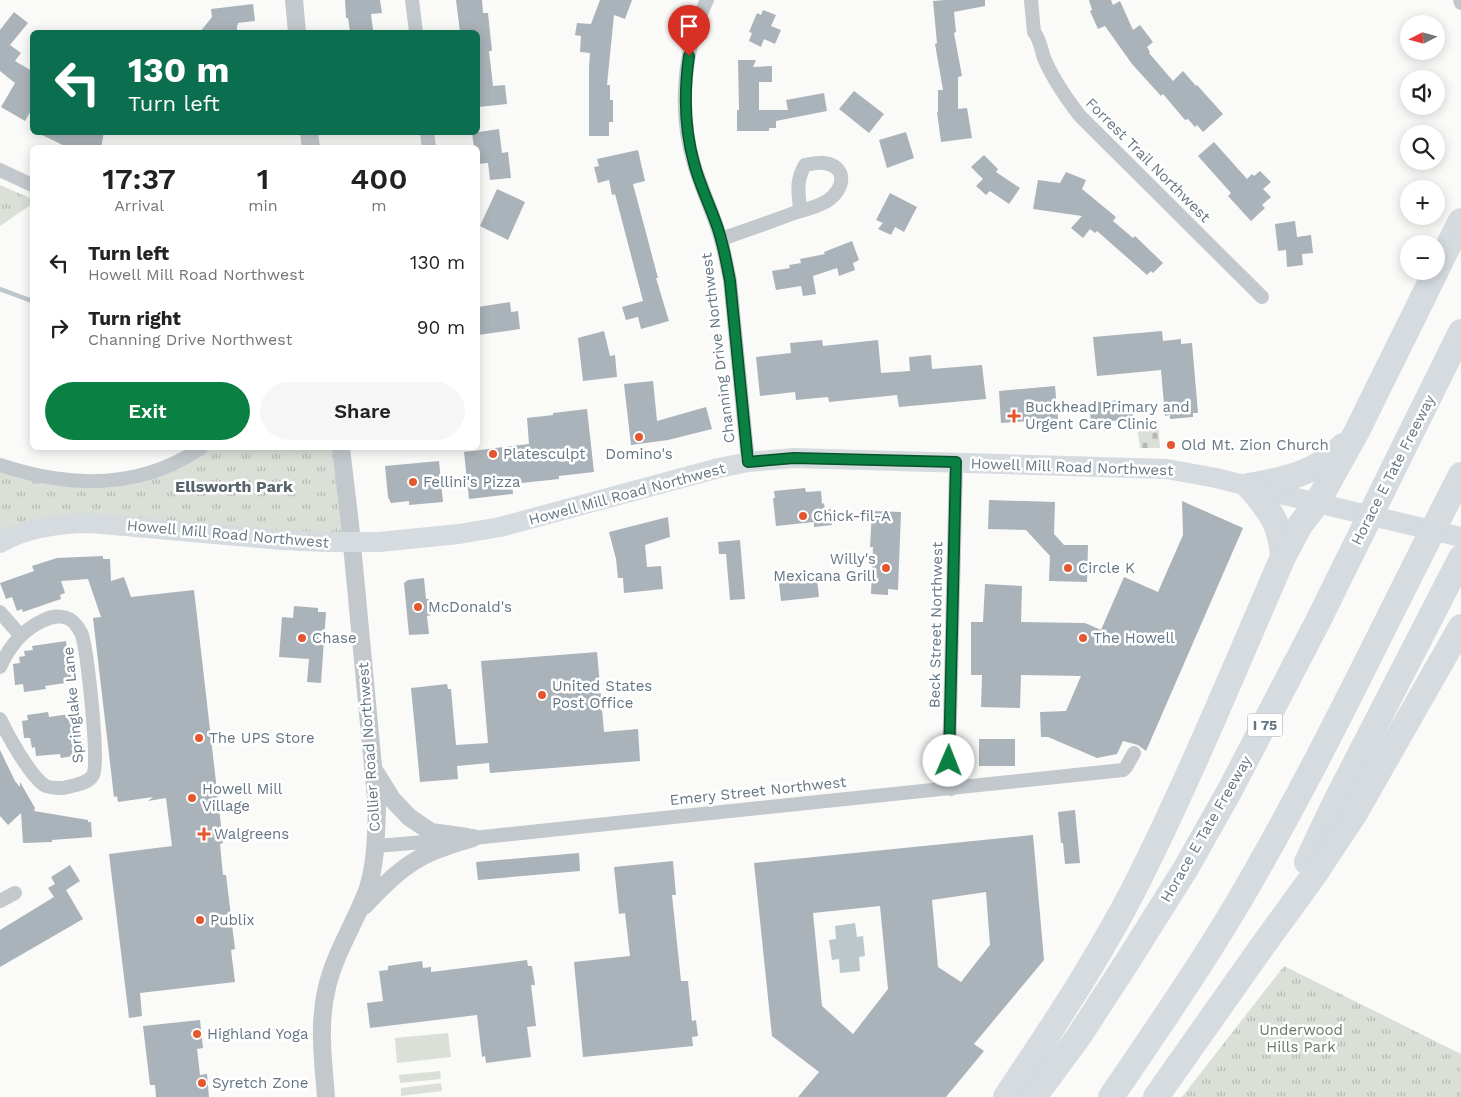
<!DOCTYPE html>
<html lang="en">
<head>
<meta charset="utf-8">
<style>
  :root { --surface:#fff; --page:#f6f6f6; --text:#222; --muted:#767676; --accent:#0b8043 }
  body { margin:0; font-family:"Work Sans",sans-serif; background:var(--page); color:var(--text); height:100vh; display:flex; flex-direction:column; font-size:19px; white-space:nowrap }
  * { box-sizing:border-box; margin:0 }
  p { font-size:16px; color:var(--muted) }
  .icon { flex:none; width:28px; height:28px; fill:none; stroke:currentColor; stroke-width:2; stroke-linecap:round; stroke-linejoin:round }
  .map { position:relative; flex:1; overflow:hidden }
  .panel { position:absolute; left:30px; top:145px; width:450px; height:305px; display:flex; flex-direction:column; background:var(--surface); border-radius:8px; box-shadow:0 2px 12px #0003 }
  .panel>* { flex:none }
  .top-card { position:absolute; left:30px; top:30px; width:450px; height:105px; border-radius:8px; box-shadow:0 2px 12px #0003; background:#0b6e4f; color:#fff; overflow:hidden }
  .needle { width:32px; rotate:264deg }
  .tools { position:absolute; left:1400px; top:15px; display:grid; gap:10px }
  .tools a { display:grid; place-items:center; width:45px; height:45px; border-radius:50%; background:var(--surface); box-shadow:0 2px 12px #0003; font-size:25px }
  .pin { position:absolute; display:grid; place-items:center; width:42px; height:42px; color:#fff; margin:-51px -21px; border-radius:50% 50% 50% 0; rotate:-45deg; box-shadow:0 0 5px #0007 }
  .pin .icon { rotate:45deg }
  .me { position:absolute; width:55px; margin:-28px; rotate:1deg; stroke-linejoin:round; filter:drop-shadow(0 0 4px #0008) }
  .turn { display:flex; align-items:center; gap:18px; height:105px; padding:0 15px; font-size:22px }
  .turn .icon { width:65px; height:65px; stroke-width:2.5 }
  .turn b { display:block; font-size:35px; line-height:42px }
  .eta { display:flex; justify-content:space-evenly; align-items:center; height:85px; text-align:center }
  .eta b { font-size:30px; font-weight:600; line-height:35px }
  .cta { display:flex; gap:10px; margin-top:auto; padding:10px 15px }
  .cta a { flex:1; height:58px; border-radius:30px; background:var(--accent); color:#fff; font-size:20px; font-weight:600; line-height:58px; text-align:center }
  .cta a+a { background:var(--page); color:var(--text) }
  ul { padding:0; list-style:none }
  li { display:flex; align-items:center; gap:15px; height:65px; padding:0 15px }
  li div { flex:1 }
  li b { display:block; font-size:19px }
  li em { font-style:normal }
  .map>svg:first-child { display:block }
  .grass { fill:#dadfd7 }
  .cemetery { fill:url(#cemetery-stones) }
  .park { fill:url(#park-tufts) }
  .water { fill:#bbc7cb }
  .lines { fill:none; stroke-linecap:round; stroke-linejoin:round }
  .stream { stroke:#bbc7cb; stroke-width:4.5 }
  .building { fill:#aab3b9; fill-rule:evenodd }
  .minor { stroke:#c3c8cc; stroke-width:14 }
  .tertiary { stroke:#c3c8cc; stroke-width:18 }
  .secondary { stroke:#d6dbdf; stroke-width:20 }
  .motorway { stroke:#d6dbdf; stroke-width:26 }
  .route-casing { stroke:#07532c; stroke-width:12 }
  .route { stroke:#0b8043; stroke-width:9 }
  .poi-dot { fill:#e4572e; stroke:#fff; stroke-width:2 }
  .labels { text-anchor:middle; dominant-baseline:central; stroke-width:5; stroke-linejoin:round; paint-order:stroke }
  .shield { fill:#fff; stroke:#939fa8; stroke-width:1 }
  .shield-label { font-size:14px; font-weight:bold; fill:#657683 }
  .street-label { font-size:15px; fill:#657683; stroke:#fff }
  .poi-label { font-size:15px; fill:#657683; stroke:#fff; text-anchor:start }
  .park-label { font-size:15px; fill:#687a64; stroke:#fff }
  .neighbourhood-label { font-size:16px; font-weight:bold; fill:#57646e; stroke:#fff }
</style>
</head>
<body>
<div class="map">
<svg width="1461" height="1097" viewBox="0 0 1461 1097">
  <defs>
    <pattern id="cemetery-stones" width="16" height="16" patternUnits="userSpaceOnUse" patternTransform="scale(1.25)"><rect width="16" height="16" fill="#dadfd7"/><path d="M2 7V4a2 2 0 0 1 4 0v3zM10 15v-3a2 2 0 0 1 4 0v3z" fill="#b4b9b4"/></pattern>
    <pattern id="park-tufts" width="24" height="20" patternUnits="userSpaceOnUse" patternTransform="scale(1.25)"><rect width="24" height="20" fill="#dadfd7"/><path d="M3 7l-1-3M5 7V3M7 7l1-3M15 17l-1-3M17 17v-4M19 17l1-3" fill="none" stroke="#b4b9b4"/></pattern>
  </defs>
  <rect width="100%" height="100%" fill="#fafaf8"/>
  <g class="grass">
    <polygon points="448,1033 451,1057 397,1063 395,1038"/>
    <polygon points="440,1071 441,1079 400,1083 399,1075"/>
    <polygon points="441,1083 442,1091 401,1096 401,1088"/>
  </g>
  <polygon class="cemetery" points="1158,422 1160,448 1140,448 1137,425"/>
  <g class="park">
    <polygon points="0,185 32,199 32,204 0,226"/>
    <polygon points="201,448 341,448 352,542 68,519 0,543 0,465 114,481"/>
    <polygon points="1284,966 1461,1054 1461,1097 1182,1097"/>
  </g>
  <polygon class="water" points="855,923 857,937 863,936 865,956 859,957 860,971 840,973 839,959 832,960 829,940 836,939 835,926"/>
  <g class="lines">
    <polyline class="stream" points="0,289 32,301"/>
  </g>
  <g class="building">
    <polygon points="345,0 380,0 382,13 371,14 373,30 350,32 348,18 346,18"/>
    <polygon points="456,0 482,0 483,13 488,13 492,51 489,51 493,86 505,85 507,104 478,107 478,32 460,32"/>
    <polygon points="600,0 632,0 625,19 614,15 607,85 610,85 610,100 613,100 613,122 609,122 609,136 589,136 589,68 590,53 580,52 581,36 575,35 577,23 591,24"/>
    <polygon points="945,0 985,0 985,6 954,12 956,32 954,33 962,76 958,77 958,109 967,108 972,138 941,142 937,112 938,112 938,90 943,90 935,44 937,43 933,1"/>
    <polygon points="1089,0 1111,0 1113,5 1120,1 1133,30 1140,25 1153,42 1147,47 1150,52 1149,53 1173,81 1183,71 1196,86 1197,85 1223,114 1203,132 1197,125 1195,127 1188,119 1185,120 1163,94 1161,96 1132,64 1105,26 1098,29 1090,11 1092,10"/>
    <polygon points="253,4 255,21 238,23 238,25 237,25 237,32 200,32 212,17 211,9"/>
    <polygon points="763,10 776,15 771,26 781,30 775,44 764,39 761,47 749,41 752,33 749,32 757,13 761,15"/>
    <polygon points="14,12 28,23 10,45 21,53 15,61 32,71 32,109 25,121 1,107 15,83 0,71 0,30"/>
    <polygon points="738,60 756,60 753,67 772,66 772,82 759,82 759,110 788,110 786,100 824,93 827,111 776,121 776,128 769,128 769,131 737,131 737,110 739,110"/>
    <polygon points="854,91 884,114 869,133 839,109"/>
    <polygon points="499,129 502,153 508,152 511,178 490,180 488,163 478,164 478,148 474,148 472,133"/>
    <polygon points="36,132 104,132 101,148 69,148"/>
    <polygon points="906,132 914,158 887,168 879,140"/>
    <polygon points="1214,142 1247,179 1252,174 1254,176 1260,171 1271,182 1263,189 1271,197 1262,205 1265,208 1251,221 1228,196 1231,193 1198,156"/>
    <polygon points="638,150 645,181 633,184 658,278 656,278 669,321 641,329 638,317 626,320 622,307 643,301 615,194 612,195 609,180 598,183 594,167 599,166 597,159"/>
    <polygon points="984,155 998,169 996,172 1020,188 1009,204 990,191 986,195 976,186 983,179 971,167"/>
    <polygon points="1066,172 1086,180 1082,189 1116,217 1113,221 1133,238 1135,236 1163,263 1153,273 1151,271 1147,275 1097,231 1095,233 1090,229 1083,238 1071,228 1082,216 1033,209 1038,180 1060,183"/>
    <polygon points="497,189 525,202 508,240 480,226"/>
    <polygon points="890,193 917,207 904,232 895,227 891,235 878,229 883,223 876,220"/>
    <polygon points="1295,221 1297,237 1311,235 1313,253 1302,254 1303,265 1287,267 1286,250 1278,251 1275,224"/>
    <polygon points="852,241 859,260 853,263 855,270 839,276 837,268 813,276 816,294 803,296 801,286 776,290 772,271 790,268 789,265 801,263 800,259 825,254 824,252"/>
    <polygon points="510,302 511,312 518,311 520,329 478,335 478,307"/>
    <polygon points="604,331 610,356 615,355 617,377 583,381 578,338"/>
    <polygon points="1162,331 1163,341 1181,339 1181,344 1192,343 1198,413 1193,413 1193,417 1170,419 1170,415 1165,416 1161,370 1097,376 1093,337"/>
    <polygon points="822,340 823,346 878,340 881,373 910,371 909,357 931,355 932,369 982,365 986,399 899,407 897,395 829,402 828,397 796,400 795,392 760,396 756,357 791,353 790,343"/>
    <polygon points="653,381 657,421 706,407 712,429 668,440 631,445 624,384"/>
    <polygon points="1055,386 1058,419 1001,423 999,391"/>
    <polygon points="1121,400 1122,403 1131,402 1133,419 1091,423 1089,403"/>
    <polygon points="587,409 594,472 559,476 559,479 512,484 513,494 469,499 464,452 529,444 527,418 553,415 553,413"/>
    <polygon points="439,461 443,502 409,505 409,501 391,503 388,497 385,466"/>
    <polygon points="805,488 806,492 821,491 822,504 824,503 825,510 831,509 832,525 814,527 814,522 776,526 773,498 775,498 774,491"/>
    <polygon points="989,500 1055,502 1054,534 1064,545 1088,545 1087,582 1049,581 1050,556 1026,530 988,529"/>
    <polygon points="1182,501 1243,528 1146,751 1138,745 1123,741 1117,754 1097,758 1048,737 1041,737 1040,712 1066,711 1081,676 1021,675 1020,708 981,707 982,675 971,675 971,622 983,622 985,584 1022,586 1021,622 1085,623 1101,630 1124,577 1158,592 1183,535"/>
    <polygon points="872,511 901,512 898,590 888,589 888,595 871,594 873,547 870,547"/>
    <polygon points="668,517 670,537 645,545 647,567 661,566 663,589 624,593 623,578 618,578 616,559 609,532"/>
    <polygon points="740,540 745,599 730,600 726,554 719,554 718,542"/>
    <polygon points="103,556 103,559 110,559 111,581 124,577 131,597 194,590 223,843 220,844 223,875 226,875 235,949 231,950 235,982 140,993 142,1016 129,1018 109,854 172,846 166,798 148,801 153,797 118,802 117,796 114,797 93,618 101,617 88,579 61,581 65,593 60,595 61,599 23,612 22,609 17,611 12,597 6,599 0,583 34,571 32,566 57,558"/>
    <polygon points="424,578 426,599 429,599 431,615 427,616 429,634 409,635 404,583 408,580"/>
    <polygon points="817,579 819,597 781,601 779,583"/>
    <polygon points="294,606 318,608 318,612 326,612 321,683 307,682 309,659 279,657 282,617 293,618"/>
    <polygon points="66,641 67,648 73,647 76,661 69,662 72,682 45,686 46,689 24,692 23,684 15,685 13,664 20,663 19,657 25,656 24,651 33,650 32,646"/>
    <polygon points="597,652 604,732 638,729 640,761 490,773 489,763 457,766 458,779 420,782 411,688 447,684 448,689 451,689 456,745 488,743 481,661"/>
    <polygon points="48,712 49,717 76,713 78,729 81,729 84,748 78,749 79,755 61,758 60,754 36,756 35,747 32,748 30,738 24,738 22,721 28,720 27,715"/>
    <rect x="979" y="739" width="36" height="27"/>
    <polygon points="0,750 15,781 20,787 20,782 35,808 34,811 88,820 88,822 91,822 92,837 52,840 52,842 23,843 21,813 8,825 0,816"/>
    <polygon points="1075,810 1080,863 1065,864 1063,843 1061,843 1058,812"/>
    <path d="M1033,835L1044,960L974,1044L984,1051L946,1097H798L819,1072L772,1036L754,863ZM986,892L990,945L961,982L938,967L932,900ZM880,906L888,989L853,1034L822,1006L813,913Z"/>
    <polygon points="579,853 580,871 478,880 476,862"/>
    <polygon points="673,861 676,895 672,895 681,981 688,981 692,1021 696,1020 698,1036 692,1037 693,1046 583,1057 574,962 630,956 625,913 619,914 614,867"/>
    <polygon points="70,865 80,881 66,890 83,919 0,967 0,930 54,897 48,888 55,884 51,877"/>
    <polygon points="527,960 528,966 532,966 535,985 531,985 536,1026 527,1027 531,1057 486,1063 485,1056 482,1057 477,1015 370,1028 367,1003 383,1001 379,971 388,970 388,966 422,961 423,968 431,967 431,972"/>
    <polygon points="200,1020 203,1048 197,1049 200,1075 207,1074 209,1097 156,1097 155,1085 150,1085 143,1026"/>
  </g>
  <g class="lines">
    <g class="minor">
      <polyline points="412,0 416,32"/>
      <path d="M707,0C683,50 678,111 694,164C701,188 712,210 719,233C724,249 727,265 730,281L748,462"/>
      <path d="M1031,0L1034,32C1040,39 1041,49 1044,58C1053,79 1066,98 1080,116L1262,297"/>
      <polyline points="1460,0 1461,3"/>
      <polyline points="427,132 429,148"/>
      <polyline points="0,170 32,185"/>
      <path d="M721,239C745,231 770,222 794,213C805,210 817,207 827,201C845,190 848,166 824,163C818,162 811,164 805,165C795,182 799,193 800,211"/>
      <path d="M0,465C69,488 139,490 201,448"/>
      <polyline points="0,612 20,635"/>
      <path d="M0,667C9,647 23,630 42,621C53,615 68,614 76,625C78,628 81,632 82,635C87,651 100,764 93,775C88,784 72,786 63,788C57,788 48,788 44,785C29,774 8,736 0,719"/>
      <polyline points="951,789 949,761 956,463"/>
      <polyline points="376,846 473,838 1123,770 1126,767 1134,753"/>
      <polyline points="0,901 15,893"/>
    </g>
    <g class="tertiary">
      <polyline points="294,0 297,32"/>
      <polyline points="309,132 311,148"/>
      <polyline points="376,773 392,799 409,817 431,832 467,837"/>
      <path d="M364,906C384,885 405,863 432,852C445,846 459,842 473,838"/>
      <path d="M326,1097C323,1059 318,1024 327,987C335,953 355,923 367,891C376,864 376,836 377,808L350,524L341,448"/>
    </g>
    <path class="secondary" d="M0,543C28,527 59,523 91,523L282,540L326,542H379L459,534L500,527L719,468L748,462L794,458L1167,469L1216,478L1317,503L1461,537"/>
    <g class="motorway">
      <polyline points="1436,270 1461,221"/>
      <path d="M1249,486C1283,480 1318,473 1343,446"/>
      <path d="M1249,486C1270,511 1281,523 1283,557"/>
      <polyline points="1307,862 1334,805 1461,558"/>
      <path d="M1006,1097C1053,1027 1100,956 1138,881C1191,775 1236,665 1283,557L1300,525L1317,503L1356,433L1436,271"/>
      <polyline points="1034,1097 1079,1036 1129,959 1186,868 1230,790 1317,623 1461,332"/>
      <path d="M1111,1097C1162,1022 1214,947 1258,868C1331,740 1393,606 1461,475"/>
      <polyline points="1156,1097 1261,948 1314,875 1355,813 1461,627"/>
    </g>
  </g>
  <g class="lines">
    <g class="route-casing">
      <path id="route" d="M689,56C684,92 684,127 694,163C700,187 712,209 719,232C724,248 727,265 730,281L748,462L794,458L956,462L949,761"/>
    </g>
    <use href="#route" class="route"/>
  </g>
  <g class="poi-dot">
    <path d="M1011.5 408.5h5v5h5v5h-5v5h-5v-5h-5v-5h5z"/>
    <circle cx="639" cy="437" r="5"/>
    <circle cx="1171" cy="445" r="5"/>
    <circle cx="493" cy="454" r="5"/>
    <circle cx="413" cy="482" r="5"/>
    <circle cx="803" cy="516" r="5"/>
    <circle cx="886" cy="568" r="5"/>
    <circle cx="1068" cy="568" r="5"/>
    <circle cx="418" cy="607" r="5"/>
    <circle cx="302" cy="638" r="5"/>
    <circle cx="1083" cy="638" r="5"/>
    <circle cx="542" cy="695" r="5"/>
    <circle cx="199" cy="738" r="5"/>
    <circle cx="192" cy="798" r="5"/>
    <path d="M201.5 826.5h5v5h5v5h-5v5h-5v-5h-5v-5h5z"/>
    <circle cx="200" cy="920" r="5"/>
    <circle cx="197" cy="1034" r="5"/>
    <circle cx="202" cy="1083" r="5"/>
  </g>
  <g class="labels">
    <rect class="shield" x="1247.5" y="713.5" width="35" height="23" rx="4"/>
    <g class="shield-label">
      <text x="1265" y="725">I 75</text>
    </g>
    <g class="street-label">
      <text transform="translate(1148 160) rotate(45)">Forrest Trail Northwest</text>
      <text transform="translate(718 348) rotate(-97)">Channing Drive Northwest</text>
      <text transform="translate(1072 467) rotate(2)">Howell Mill Road Northwest</text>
      <text transform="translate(1393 470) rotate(-63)">Horace E Tate Freeway</text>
      <text transform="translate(627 494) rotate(-15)">Howell Mill Road Northwest</text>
      <text transform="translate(228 534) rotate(5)">Howell Mill Road Northwest</text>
      <text transform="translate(936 625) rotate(-89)">Beck Street Northwest</text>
      <text transform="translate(73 705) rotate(-95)">Springlake Lane</text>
      <text transform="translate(369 747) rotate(-94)">Collier Road Northwest</text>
      <text transform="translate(758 791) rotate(-6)">Emery Street Northwest</text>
      <text transform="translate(1206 829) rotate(-60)">Horace E Tate Freeway</text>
    </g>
    <g class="poi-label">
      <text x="1025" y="407">Buckhead Primary and<tspan x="1025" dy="17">Urgent Care Clinic</tspan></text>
      <text x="1181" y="445">Old Mt. Zion Church</text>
      <text x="503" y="454">Platesculpt</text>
      <text x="639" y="454" text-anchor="middle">Domino's</text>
      <text x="423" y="482">Fellini's Pizza</text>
      <text x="813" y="516">Chick-fil-A</text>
      <text x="876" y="559" text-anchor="end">Willy's<tspan x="876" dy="17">Mexicana Grill</tspan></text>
      <text x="1078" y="568">Circle K</text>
      <text x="428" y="607">McDonald's</text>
      <text x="312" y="638">Chase</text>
      <text x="1093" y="638">The Howell</text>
      <text x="552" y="686">United States<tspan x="552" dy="17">Post Office</tspan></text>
      <text x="209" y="738">The UPS Store</text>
      <text x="202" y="789">Howell Mill<tspan x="202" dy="17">Village</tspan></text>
      <text x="214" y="834">Walgreens</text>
      <text x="210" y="920">Publix</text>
      <text x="207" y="1034">Highland Yoga</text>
      <text x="212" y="1083">Syretch Zone</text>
    </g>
    <g class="park-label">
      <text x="1301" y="1030">Underwood<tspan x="1301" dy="17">Hills Park</tspan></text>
    </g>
    <g class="neighbourhood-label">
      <text x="234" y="486">Ellsworth Park</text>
    </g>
  </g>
</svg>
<div class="tools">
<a><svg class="needle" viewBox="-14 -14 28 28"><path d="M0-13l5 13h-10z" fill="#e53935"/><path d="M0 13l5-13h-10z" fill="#767676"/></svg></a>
<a><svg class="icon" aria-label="sound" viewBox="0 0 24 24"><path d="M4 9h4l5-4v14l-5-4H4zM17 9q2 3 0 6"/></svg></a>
<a><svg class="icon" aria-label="search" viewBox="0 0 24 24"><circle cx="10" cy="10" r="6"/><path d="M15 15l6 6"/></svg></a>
<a>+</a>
<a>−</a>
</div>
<div class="pin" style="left:689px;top:56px;background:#d93025"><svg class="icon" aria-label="arrive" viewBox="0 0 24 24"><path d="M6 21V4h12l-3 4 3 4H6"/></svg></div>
<svg class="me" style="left:949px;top:761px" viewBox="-20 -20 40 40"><circle r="19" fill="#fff"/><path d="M0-13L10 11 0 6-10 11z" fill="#0b8043"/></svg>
<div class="top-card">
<div class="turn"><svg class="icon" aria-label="left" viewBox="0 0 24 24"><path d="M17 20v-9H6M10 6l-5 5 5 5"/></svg><div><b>130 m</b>Turn left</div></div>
</div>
<section class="panel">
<div class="eta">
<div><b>17:37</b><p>Arrival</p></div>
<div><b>1</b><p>min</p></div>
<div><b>400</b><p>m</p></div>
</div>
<ul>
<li><svg class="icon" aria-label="left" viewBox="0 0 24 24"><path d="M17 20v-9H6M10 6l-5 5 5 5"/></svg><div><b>Turn left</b><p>Howell Mill Road Northwest</p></div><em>130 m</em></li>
<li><svg class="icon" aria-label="right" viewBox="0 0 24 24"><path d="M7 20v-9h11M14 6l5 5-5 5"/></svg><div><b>Turn right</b><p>Channing Drive Northwest</p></div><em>90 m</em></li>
</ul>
<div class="cta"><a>Exit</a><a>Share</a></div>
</section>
</div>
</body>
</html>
